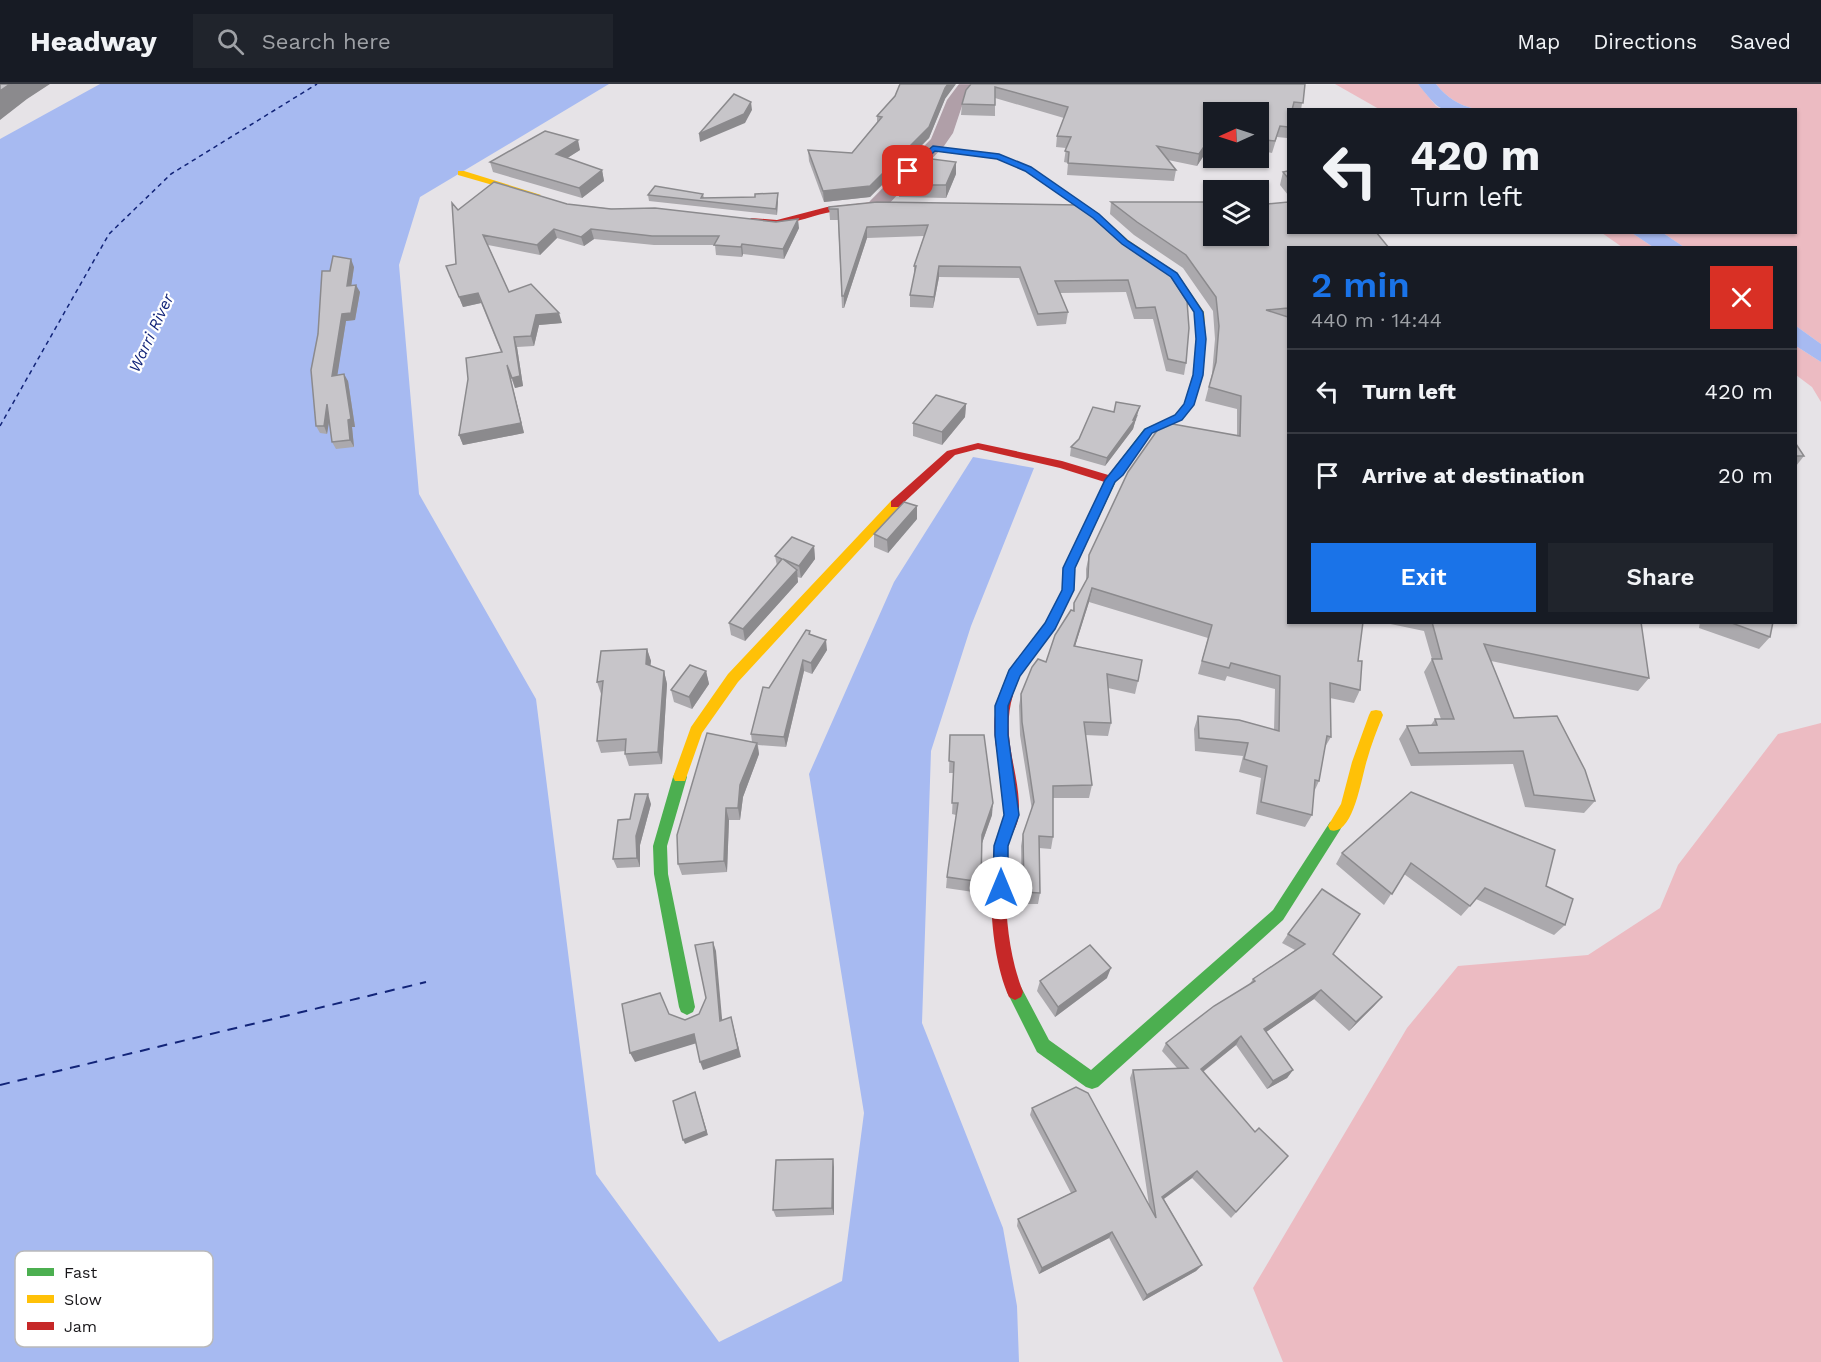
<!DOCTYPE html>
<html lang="en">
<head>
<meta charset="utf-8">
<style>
  :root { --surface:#171b24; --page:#20242c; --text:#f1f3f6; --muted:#9ea1a6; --line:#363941; --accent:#1a73e8 }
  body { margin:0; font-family:"Work Sans",sans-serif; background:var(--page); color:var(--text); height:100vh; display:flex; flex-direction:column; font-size:22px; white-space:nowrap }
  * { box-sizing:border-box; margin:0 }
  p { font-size:20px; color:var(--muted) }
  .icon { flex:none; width:33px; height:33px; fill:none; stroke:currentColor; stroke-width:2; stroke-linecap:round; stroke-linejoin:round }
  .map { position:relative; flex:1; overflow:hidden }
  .side { position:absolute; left:1287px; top:162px; width:510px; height:378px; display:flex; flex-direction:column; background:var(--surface); border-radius:0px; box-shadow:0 2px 4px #0004 }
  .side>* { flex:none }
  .hud { position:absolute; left:1287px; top:24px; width:510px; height:126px; border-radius:0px; box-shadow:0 2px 4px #0004; background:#171b24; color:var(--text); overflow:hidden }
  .needle { width:39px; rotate:267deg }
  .tools { position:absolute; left:1203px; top:18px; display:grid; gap:12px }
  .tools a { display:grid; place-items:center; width:66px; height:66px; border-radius:0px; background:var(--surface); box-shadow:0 2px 4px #0004; font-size:30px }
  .pin { position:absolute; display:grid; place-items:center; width:51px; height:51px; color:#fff; margin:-26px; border-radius:12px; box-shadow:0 3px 9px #0006 }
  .me { position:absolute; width:66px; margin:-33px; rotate:0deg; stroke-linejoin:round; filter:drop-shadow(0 0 4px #0008) }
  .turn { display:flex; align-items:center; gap:21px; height:126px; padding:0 24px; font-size:27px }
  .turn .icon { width:78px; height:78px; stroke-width:2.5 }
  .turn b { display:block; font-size:42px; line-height:51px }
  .round { display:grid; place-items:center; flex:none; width:63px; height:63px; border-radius:0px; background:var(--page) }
  .head { display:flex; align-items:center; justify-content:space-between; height:102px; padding:0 24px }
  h1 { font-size:36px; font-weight:600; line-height:45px; color:var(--accent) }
  .primary-button { display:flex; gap:12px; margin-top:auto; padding:12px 24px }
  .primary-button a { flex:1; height:69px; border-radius:0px; background:var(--accent); color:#fff; font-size:24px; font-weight:600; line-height:69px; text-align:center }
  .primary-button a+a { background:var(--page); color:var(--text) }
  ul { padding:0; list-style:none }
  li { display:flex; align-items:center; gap:18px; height:84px; padding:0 24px; border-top:2px solid var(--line) }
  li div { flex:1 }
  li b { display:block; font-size:22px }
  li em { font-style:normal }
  header { display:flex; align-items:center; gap:36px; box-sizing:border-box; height:84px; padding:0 30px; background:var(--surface); border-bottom:2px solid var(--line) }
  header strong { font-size:28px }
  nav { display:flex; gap:33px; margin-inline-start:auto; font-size:21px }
  .search { width:420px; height:54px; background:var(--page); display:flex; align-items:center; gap:15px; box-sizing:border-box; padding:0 21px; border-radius:0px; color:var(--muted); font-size:22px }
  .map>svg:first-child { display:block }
  .green { fill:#ecbbc2 }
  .water { fill:#a7baf1 }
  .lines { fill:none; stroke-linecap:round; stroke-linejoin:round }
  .ferry-far1 { stroke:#122478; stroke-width:1.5; stroke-dasharray:4.5 4; stroke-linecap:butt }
  .ferry { stroke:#122478; stroke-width:2; stroke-dasharray:10 8; stroke-linecap:butt }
  .street { fill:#b09fa8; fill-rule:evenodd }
  .fast { fill:#4caf50; fill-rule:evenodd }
  .slow { fill:#ffc107; fill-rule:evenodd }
  .jam { fill:#c62828; fill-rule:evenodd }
  .wall { fill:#aba9ad }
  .shaded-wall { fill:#8b8a8d }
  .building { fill:#c7c5c9; stroke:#8b8a8d; stroke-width:1.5 }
  .route { fill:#1a73e8; stroke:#114b97; stroke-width:1.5 }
  .labels { text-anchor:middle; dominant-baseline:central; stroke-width:4.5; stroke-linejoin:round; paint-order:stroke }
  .far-water-label { font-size:16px; font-style:italic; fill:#122478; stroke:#fff }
  .key { fill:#fff; stroke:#b9b9ba; stroke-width:1.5 }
  .key-label { font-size:16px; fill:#171518 }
</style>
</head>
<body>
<header>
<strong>Headway</strong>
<div class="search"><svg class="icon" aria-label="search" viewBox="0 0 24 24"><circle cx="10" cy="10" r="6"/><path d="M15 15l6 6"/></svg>Search here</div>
<nav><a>Map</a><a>Directions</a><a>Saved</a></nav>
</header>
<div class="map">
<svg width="1821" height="1278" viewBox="0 0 1821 1278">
  <rect width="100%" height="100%" fill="#e6e3e7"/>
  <g class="green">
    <polygon points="1335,0 1418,0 1436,22 1441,25 1379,25"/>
    <path d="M1436,0H1821V260L1796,242V164L1684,163L1663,149L1796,148V26L1475,25C1459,21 1447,14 1436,0Z"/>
    <polygon points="1602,149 1632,149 1653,163 1622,163"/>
    <polygon points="1796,262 1821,278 1821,318 1812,303 1796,291"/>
    <polygon points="1821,639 1821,1278 1283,1278 1253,1204 1407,944 1458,882 1588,871 1660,824 1678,781 1778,650"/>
  </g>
  <g class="water">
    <polygon points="100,0 609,0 420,113 399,181 419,410 536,615 596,1090 719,1258 842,1197 864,1029 809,690 894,498 973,373 1034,384 971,542 931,667 922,939 1003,1144 1017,1222 1019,1278 0,1278 0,55"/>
    <path d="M1418,0H1436C1447,14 1459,21 1475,25C1438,26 1442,30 1418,0Z"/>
    <polygon points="1632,149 1663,149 1684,163 1653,163"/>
    <polygon points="1796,242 1821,260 1821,278 1796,262"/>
  </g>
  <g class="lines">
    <polyline class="ferry-far1" points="0,342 109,150 171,90 317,0"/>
    <polyline class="ferry" points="0,1001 426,898"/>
    <polygon class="street" points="959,0 977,0 964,16 953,49 944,62 884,125 870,125 867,121 870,117 931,55 947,16"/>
    <g class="fast">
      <polygon points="1177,331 1181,332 1181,336 1152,349 1116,397 1075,484 1074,506 1054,545 1020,592 1011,615 1001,615 999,611 1009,586 1045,540 1062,506 1063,484 1105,396 1144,345"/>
      <polygon points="680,687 685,689 687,693 667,762 668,790 695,923 693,928 687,931 681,928 679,923 654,790 653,762 673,693 675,689"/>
      <polygon points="1335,736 1340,738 1342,742 1340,746 1283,836 1098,1003 1092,1005 1086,1003 1037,968 1007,908 1009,903 1015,900 1021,903 1049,956 1091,986 1273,826 1330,738"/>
    </g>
    <g class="slow">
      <polygon points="930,63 999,71 1031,83 1099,130 1128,156 1177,189 1204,228 1206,255 1203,291 1194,321 1181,336 1173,336 1172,334 1184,320 1193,291 1196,255 1194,228 1171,193 1122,160 1093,134 1025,87 997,75 933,67 929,65"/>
      <polygon points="458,87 464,87 541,111 534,113 458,91"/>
      <polygon points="895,416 899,417 899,423 738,598 702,649 685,697 675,697 673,693 691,643 728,590 891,417"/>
      <path d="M1376,626L1381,627L1383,631C1377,646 1371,661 1367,676C1362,691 1353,754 1330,746L1328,742L1341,720L1352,678L1369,631L1371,627Z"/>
    </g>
    <g class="jam">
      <path d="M875,118L879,121L878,123C861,126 843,125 826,129C804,134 766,150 747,137L751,134L777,136L827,123Z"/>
      <polygon points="978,359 1062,377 1115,393 1117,396 1111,400 1060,384 978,365 955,371 899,423 891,423 891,417 947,367"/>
      <path d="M1006,606L1013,611C1000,655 1020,686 1019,728C1019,741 1010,751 1008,763C1003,809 1006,865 1023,908L1021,913L1015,916L1009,913C991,872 988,809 994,764C995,752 1004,741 1005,729C1007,686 985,658 999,611Z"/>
    </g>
  </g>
  <g class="wall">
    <polygon points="971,0 1305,0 1301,26 1288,26 1288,47 1287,54 1277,53 1272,69 1258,66 1258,28 1214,28 1214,64 1209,69 1206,68 1197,82 1168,76 1176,86 1174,97 1067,91 1068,79 1064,78 1066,64 1056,63 1057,52 1064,34 995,14 995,32 961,31 962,20"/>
    <polygon points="895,12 945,15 929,54 870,113 824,118 809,77 808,66 852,69 877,38 877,32"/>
    <polygon points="580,66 567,74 602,86 604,97 582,114 493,88 490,78"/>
    <polygon points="1288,87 1288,111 1280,101 1283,88"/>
    <polygon points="956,90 946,114 899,113 898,101"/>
    <polygon points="703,110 704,114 778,115 777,131 649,117 648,111"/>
    <polygon points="1111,118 1214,152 1288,164 1288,538 1358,577 1360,606 1354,619 1330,614 1331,653 1325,663 1319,697 1314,708 1312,731 1305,743 1256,730 1261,694 1239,688 1243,672 1195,667 1194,645 1198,632 1274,646 1275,605 1227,592 1225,597 1198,590 1208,554 1089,518 1075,562 1138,597 1135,610 1108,604 1111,639 1108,652 1085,651 1092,701 1089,714 1053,714 1053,753 1051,765 1039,764 1040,809 1038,820 1022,820 1021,762 1023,750 1032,726 1020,651 1019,622 1021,610 1046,578 1073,527 1074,519 1086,497 1086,485 1089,471 1237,352 1237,325 1205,317 1212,290 1215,255 1213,227 1183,184 1134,151 1110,130"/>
    <polygon points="567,120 799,144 784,175 743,170 742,173 716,171 715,161 654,161 594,155 584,162 557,154 540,171 488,161 509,208 562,239 539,241 534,262 517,263 523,302 515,304 510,291 524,349 463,361 459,351 501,268 481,219 463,223 446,182 456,180 458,126"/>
    <polygon points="829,123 1117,153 1186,279 1184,291 1166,287 1153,235 1134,235 1126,208 1060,209 1068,228 1066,240 1037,242 1019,194 939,193 933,224 910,223 910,211 914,193 914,182 924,152 867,154 844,224 842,224 838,136 830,136"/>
    <polygon points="354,183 351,202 360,208 355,236 346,237 337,291 348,297 355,343 352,343 354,363 336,365 332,358 329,337 327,350 320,349 316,342 330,187"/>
    <polygon points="966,320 965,333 942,361 913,352 913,339"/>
    <polygon points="1114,328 1138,331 1135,337 1133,345 1105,382 1070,372 1071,363"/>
    <polygon points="1796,360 1804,372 1796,382"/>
    <polygon points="917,435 888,469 874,463 874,450"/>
    <polygon points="814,462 815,475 801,494 797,493 798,498 745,557 731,551 729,539 777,482 775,472"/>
    <polygon points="1381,538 1641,538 1649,594 1638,607 1491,577 1514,634 1595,717 1584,729 1525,723 1513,680 1411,682 1399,655 1407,642 1431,641 1435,635 1441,635 1424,588 1432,575 1424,547"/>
    <polygon points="1700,538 1773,538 1770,553 1759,565 1699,544"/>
    <polygon points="810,550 827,566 812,590 804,587 786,663 758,661 759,670 743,713 740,736 729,736 727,788 682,791 678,780 752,658 751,650 769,604"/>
    <polygon points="647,565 651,577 650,582 664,587 667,600 662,680 629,682 625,670 626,667 601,669 597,657 601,610 597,598"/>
    <polygon points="706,587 709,600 692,625 674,618 671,606"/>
    <polygon points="950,651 992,731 982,759 980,809 946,804 947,793 956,731 952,730 954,689 949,689"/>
    <polygon points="1411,708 1546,802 1565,841 1554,851 1476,815 1461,832 1404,790 1384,821 1336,780 1342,769"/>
    <polygon points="651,720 640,761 640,783 617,784 613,775 630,735"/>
    <polygon points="1288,850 1333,870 1382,913 1374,922 1349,947 1314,915 1266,948 1293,986 1287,994 1267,1005 1236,961 1203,988 1255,1048 1288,1072 1231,1134 1192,1094 1164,1115 1202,1181 1196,1187 1143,1217 1109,1154 1039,1190 1017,1142 1018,1135 1071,1109 1030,1031 1032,1024 1149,1121 1130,994 1133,986 1177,984 1162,967 1166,959 1249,901 1253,895 1295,866 1282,859"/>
    <polygon points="1107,894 1055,933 1037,907 1040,897"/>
    <polygon points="834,1083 834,1131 776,1133 773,1126"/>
  </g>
  <g class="shaded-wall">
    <polygon points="10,0 50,0 27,15 0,36 0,7"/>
    <polygon points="948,0 956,0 945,15 929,54 870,113 824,118 823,107 945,4"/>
    <polygon points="751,18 752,26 745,39 700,58 699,50"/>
    <polygon points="1214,55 1214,64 1209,69 1211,58"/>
    <polygon points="578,56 580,66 558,80 556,70"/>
    <polygon points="1208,57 1206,68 1197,82 1199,70"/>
    <polygon points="956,78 956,90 946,114 946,101"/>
    <polygon points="602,86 604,97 582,114 579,104"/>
    <polygon points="778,109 778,115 777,131 776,125"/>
    <polygon points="798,135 799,144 784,175 783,165"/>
    <polygon points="867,143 867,154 844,224 844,212"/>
    <polygon points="554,145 557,154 540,171 537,161"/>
    <polygon points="591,145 594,155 584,162 581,153"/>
    <polygon points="742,160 743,170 742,173 741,163"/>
    <polygon points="351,175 354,183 350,210 347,202"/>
    <polygon points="939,182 939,193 933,224 934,213"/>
    <polygon points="356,201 360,208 355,236 346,237 336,300 332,292 342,230"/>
    <polygon points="478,209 481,219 463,223 459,213"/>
    <polygon points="559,229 562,239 539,241 534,262 531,252 536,231"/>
    <polygon points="514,253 517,263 523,302 515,304 512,294"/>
    <polygon points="507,281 524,349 463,361 459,351"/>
    <polygon points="344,290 348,297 355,343 352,343 354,363 350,356"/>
    <polygon points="327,320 331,327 327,350 324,342"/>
    <polygon points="966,320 965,333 942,361 942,348"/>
    <polygon points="1140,322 1133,345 1105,382 1107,374 1133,336"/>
    <polygon points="917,422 917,435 888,469 887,456"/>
    <polygon points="814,462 815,475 801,494 799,482"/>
    <polygon points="797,486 798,498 745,557 743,545"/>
    <polygon points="1092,504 1089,518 1071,575 1074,562"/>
    <polygon points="826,556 827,566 812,590 811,579"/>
    <polygon points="647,565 651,577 649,593 646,580"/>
    <polygon points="803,576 804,587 786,663 784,653"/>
    <polygon points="664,587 667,600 662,680 658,668"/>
    <polygon points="706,587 709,600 692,625 689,613"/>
    <polygon points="757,659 759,670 743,713 740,736 738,724 740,701"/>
    <polygon points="648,710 651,720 640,761 640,783 637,774 636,752"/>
    <polygon points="993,719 992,731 981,762 982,751"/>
    <polygon points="726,724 729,736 727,788 724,777"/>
    <polygon points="713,858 716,867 723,945 720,937"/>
    <polygon points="1111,884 1107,894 1055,933 1058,923"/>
    <polygon points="1321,906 1314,915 1259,953 1264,945"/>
    <polygon points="1382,913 1374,922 1349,947 1356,938"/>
    <polygon points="731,933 741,973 703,986 700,978"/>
    <polygon points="694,950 697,959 635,978 630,969"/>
    <polygon points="1241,952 1236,961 1196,993 1201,985"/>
    <polygon points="1293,986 1287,994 1267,1005 1273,997"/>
    <polygon points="695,1008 708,1051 685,1060 683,1056"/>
    <polygon points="833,1075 834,1083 834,1131 832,1124"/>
    <polygon points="1197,1087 1192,1094 1158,1119 1162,1113"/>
    <polygon points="1112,1148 1109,1154 1039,1190 1042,1184"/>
    <polygon points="1202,1181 1196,1187 1143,1217 1147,1211"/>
  </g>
  <g class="building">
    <polygon points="0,0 10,0 0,7"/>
    <polygon points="900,0 948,0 945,4 929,43 870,102 823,107 808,66 852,69 882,33 877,32 895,12"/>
    <polygon points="971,0 1305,0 1303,19 1294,18 1292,26 1288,26 1288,43 1280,42 1275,57 1258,55 1258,28 1214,28 1214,55 1211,58 1208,57 1199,70 1157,62 1176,86 1068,79 1069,68 1065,67 1071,53 1057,52 1068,23 995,3 995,21 962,20 966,6"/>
    <polygon points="734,10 751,18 744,30 699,50"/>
    <polygon points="545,47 578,56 556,70 602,86 579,104 490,78"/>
    <polygon points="924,74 956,78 946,101 898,101"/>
    <polygon points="1288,87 1288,94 1283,88"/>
    <polygon points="494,98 567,120 611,125 655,124 776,138 798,135 783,165 742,160 741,163 714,161 719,152 652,152 591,145 581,153 554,145 537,161 483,151 509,208 531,200 559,229 536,231 531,252 514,253 520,292 512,294 507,281 521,339 459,351 468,295 466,274 502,268 478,209 459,213 446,182 456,180 452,119 458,126"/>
    <polygon points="655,102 703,110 701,114 755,113 755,110 778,109 776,125 648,111"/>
    <polygon points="877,118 1080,121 1117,153 1167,186 1187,217 1189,244 1186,279 1168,275 1155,223 1136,224 1128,196 1055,197 1068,228 1038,230 1020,183 939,182 934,213 910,211 916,182 914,182 928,141 867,143 844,212 842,212 838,125 829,125 829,123"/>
    <polygon points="1111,118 1205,118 1207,121 1214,121 1214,152 1258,152 1258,121 1288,118 1288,148 1376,148 1389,164 1288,164 1288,224 1266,226 1288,233 1288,538 1363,538 1358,577 1362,577 1360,606 1330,599 1331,653 1327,652 1319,697 1315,696 1312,731 1261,718 1267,682 1244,675 1248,659 1199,654 1198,632 1239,636 1279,647 1280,592 1231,579 1229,584 1202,577 1212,541 1092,504 1074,562 1142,576 1138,597 1107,590 1111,639 1084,638 1092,701 1053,702 1053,753 1039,752 1040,809 1024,808 1023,750 1034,718 1022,638 1021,610 1032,583 1038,575 1046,578 1055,551 1071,526 1074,527 1074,519 1088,493 1089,471 1128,388 1161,341 1167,339 1240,352 1241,312 1209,303 1216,278 1219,242 1216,213 1186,171 1137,138"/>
    <polygon points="333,172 351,175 347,202 356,201 351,229 342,230 332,292 344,290 351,335 348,336 350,356 332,358 327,320 324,342 316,342 311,286 318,250 322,187 330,187"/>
    <polygon points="936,311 966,320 942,348 913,339"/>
    <polygon points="1116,318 1140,322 1133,336 1135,336 1107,374 1071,363 1079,355 1093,323 1114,328"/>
    <polygon points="1796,360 1804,372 1796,372"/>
    <polygon points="904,418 917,422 887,456 874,450"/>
    <polygon points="792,453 814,462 799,482 783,475 797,486 743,545 729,539 782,475 775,472"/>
    <polygon points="1432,538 1641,538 1649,594 1484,560 1514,634 1557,632 1585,686 1595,717 1534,711 1523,667 1419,669 1407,642 1437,641 1435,635 1454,635 1432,575 1442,575"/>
    <polygon points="1729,538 1773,538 1770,553"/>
    <polygon points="806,546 810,547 809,550 826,556 811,579 803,576 784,653 751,650 763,603 769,604"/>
    <polygon points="647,565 646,580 664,587 658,668 625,670 626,655 597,657 603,597 597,598 601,567"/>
    <polygon points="690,581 706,587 689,613 671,606"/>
    <polygon points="707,649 757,659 740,701 738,724 726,724 724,777 678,780 677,751"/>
    <polygon points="950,651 984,651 993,719 982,751 981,798 947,793 958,719 952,719 954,678 949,677"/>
    <polygon points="1411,708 1555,766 1546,802 1573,815 1565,841 1485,804 1470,822 1411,779 1392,810 1342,769"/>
    <polygon points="635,710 648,710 636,752 637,774 613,775 618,736 630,735"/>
    <polygon points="1322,805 1360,830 1333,870 1382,913 1356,938 1321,906 1264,945 1293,986 1273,997 1241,952 1201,985 1255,1048 1259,1044 1288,1072 1236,1128 1197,1087 1162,1113 1202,1181 1147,1211 1112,1148 1042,1184 1018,1135 1076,1107 1032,1024 1076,1003 1088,1009 1156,1134 1133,986 1188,984 1166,959 1214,922 1255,897 1253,895 1305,860 1288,850"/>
    <polygon points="713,858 720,937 731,933 738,965 700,978 694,950 630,969 622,920 660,909 669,930 685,936 699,930 706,914 695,861"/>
    <polygon points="1090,861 1111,884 1058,923 1040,897"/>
    <polygon points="695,1008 706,1047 683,1056 673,1017"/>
    <polygon points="833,1075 832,1124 773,1126 776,1076"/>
  </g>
  <polygon class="route" points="933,62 999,70 1031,83 1099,130 1128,157 1177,189 1203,228 1206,255 1203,291 1194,321 1182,336 1152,349 1123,391 1115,398 1075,484 1074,506 1055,545 1020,592 1008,622 1008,651 1019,731 1008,762 1008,804 1006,808 1001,810 995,808 993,804 994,762 1004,731 995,651 995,622 1009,586 1045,539 1062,506 1063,484 1105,396 1145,345 1175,331 1184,320 1193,291 1196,255 1194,228 1171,193 1122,160 1093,134 1025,87 997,75 935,67 911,89 905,89 905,86"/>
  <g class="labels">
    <g class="far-water-label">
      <text transform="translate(151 249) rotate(-65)">Warri River</text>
    </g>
  </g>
  <rect x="15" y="1167" width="198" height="96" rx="9" class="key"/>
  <rect x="27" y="1184" width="27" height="8" fill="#4caf50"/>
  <rect x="27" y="1211" width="27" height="8" fill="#ffc107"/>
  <rect x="27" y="1238" width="27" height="8" fill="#c62828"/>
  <g class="key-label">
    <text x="64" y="1194">Fast</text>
    <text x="64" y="1221">Slow</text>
    <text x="64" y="1248">Jam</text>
  </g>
</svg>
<div class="tools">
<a><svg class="needle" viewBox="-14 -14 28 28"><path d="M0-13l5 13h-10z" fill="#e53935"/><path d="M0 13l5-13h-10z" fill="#9ea1a6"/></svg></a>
<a><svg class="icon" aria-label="layers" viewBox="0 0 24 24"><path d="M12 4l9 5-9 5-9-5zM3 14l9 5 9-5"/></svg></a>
</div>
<div class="pin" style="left:908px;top:87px;background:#d93025"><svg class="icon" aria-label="arrive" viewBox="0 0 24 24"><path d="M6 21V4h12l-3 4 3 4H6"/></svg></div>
<svg class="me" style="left:1001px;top:804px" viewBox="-20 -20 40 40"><circle r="19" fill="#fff"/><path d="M0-13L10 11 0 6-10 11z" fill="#1a73e8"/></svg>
<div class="hud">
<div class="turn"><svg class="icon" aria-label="left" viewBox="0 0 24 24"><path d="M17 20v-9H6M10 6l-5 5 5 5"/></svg><div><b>420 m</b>Turn left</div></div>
</div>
<section class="side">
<div class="head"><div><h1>2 min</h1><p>440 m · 14:44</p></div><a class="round" style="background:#d93025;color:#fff"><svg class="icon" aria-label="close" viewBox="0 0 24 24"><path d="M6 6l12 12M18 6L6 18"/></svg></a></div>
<ul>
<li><svg class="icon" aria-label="left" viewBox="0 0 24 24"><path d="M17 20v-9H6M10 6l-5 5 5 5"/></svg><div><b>Turn left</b></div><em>420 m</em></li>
<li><svg class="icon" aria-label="arrive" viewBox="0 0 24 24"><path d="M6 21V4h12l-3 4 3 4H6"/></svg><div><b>Arrive at destination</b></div><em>20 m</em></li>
</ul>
<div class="primary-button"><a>Exit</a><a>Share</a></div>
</section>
</div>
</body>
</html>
